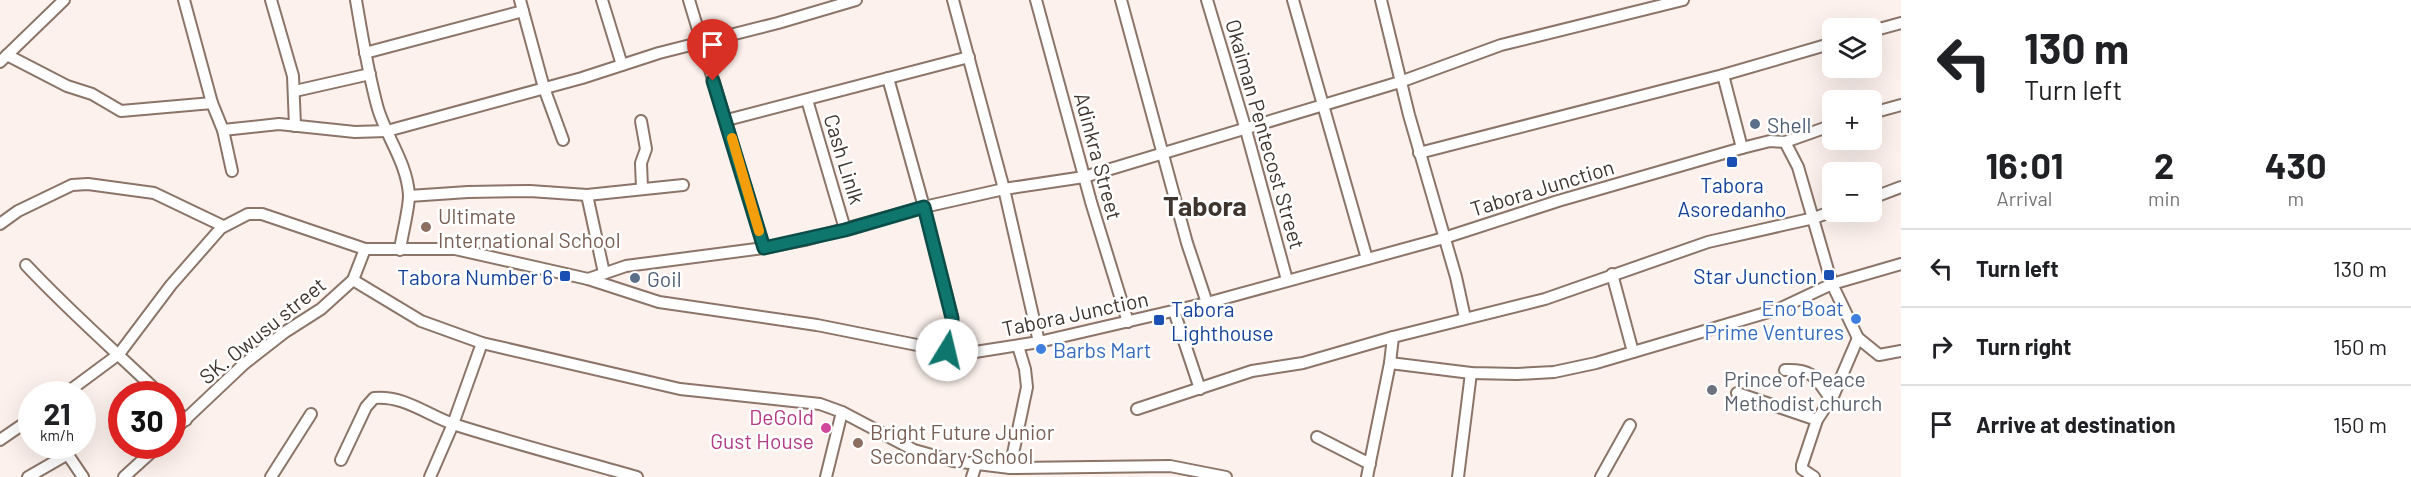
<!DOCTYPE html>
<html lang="en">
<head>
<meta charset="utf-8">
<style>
  :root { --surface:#fff; --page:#f2f2f2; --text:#202124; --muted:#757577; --line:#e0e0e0 }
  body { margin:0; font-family:Barlow,sans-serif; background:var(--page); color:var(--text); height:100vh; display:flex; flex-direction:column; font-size:22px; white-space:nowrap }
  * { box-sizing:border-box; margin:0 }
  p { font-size:20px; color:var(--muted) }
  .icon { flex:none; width:33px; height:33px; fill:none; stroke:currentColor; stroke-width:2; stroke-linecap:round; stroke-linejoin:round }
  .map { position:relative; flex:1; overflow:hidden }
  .side { display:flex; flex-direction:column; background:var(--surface); width:510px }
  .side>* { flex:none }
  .banner { background:#fff; color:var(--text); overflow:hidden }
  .fabs { position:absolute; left:1822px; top:18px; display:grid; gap:12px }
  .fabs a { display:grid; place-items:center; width:60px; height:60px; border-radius:9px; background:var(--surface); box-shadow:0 6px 24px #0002; font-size:30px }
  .speed { position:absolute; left:18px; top:381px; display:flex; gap:12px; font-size:30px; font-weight:700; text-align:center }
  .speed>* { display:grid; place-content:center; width:78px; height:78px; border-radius:50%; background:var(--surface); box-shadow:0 6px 24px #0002; line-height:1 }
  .speed small { font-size:15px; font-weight:400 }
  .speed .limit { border:9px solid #d22; background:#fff; color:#111 }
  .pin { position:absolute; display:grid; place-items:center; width:51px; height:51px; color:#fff; margin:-62px -26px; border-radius:50% 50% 50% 0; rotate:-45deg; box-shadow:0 0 6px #0007 }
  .pin .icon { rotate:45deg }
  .me { position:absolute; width:66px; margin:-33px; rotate:9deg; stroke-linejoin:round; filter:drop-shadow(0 0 4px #0008) }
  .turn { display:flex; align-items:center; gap:21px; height:126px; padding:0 24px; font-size:27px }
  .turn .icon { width:78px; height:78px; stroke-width:2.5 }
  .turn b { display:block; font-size:42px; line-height:51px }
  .eta { display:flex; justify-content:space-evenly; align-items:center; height:102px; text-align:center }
  .eta b { font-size:36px; font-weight:700; line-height:42px }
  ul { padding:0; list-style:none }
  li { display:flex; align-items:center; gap:18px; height:78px; padding:0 24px; border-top:2px solid var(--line) }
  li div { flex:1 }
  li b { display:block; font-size:22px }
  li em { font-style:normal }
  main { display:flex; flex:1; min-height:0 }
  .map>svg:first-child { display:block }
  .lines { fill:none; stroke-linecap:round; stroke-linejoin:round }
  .minor-casing { stroke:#8b7468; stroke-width:14 }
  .minor { stroke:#fff; stroke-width:10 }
  .route-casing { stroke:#0a4d48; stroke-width:15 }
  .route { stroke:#0f766e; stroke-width:10 }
  .slow { stroke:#f59e0b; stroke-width:10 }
  .service-dot { fill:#5c6f8a; stroke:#fff; stroke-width:2 }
  .transit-dot { fill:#1a4fb4; stroke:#fff; stroke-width:2 }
  .education-dot { fill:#8d6e63; stroke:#fff; stroke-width:2 }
  .shop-dot { fill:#3f7fe0; stroke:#fff; stroke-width:2 }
  .worship-dot { fill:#6b7280; stroke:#fff; stroke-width:2 }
  .hotel-dot { fill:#d1479c; stroke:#fff; stroke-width:2 }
  .labels { text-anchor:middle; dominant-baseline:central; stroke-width:5; stroke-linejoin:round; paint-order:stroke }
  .service-label { font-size:21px; fill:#4e5e75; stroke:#fff; text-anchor:start }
  .street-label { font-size:21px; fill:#3f352f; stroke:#fff }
  .transit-label { font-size:21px; fill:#164399; stroke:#fff; text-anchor:end }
  .education-label { font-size:21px; fill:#785e54; stroke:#fff; text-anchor:start }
  .shop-label { font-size:21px; fill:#366cbe; stroke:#fff; text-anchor:end }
  .worship-label { font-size:21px; fill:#5b616d; stroke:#fff; text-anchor:start }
  .hotel-label { font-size:21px; fill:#b23c85; stroke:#fff; text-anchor:end }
  .district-label { font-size:27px; font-weight:bold; fill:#3f352f; stroke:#fff }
</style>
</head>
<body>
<main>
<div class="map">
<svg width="1901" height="477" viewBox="0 0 1901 477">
  <rect width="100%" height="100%" fill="#fcf1ec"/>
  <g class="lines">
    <g class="minor-casing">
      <g id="minor">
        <polyline points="184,0 212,103"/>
        <polyline points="271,0 293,76 295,126"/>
        <path d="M356,0C362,36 368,73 378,109C387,138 407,163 409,195C409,210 402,234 400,250"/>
        <polyline points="520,0 544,88 563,140"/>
        <polyline points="602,0 622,65"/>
        <polyline points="689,0 764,248"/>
        <polyline points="953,0 1004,189 1039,342"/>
        <polyline points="1036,0 1091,202 1128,322"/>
        <polyline points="1121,0 1187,243 1207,303"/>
        <polyline points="1207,0 1246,130 1287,280"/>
        <polyline points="1293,0 1367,259"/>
        <polyline points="1381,0 1409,115 1456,277 1465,318"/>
        <polyline points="1872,31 1901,23"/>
        <polyline points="365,53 523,11"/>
        <polyline points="7,55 67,86 92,94 121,111 212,103 223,130 279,124 355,132 387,131 582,78 659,53 778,23 856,0"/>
        <polyline points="0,62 64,0"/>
        <polyline points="1723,75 1742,148"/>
        <polyline points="888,78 924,207 952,317 952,332 947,350"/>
        <polyline points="295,91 370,74"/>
        <polyline points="807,100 845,229"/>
        <polyline points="1872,113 1901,105"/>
        <polyline points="727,120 969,57"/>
        <polyline points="641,121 646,149 641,163 642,188"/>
        <polyline points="223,130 232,171"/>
        <polyline points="1785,142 1798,167 1832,284 1901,264"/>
        <polyline points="1419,153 1723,75 1833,43"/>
        <polyline points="587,195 604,273"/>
        <polyline points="409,196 468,192 530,191 587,195 683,185"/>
        <polyline points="1872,198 1901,187"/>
        <polyline points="0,224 18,211 72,185 88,184 154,193 223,226"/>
        <path d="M26,265C68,310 115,351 160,394"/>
        <polyline points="1612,274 1633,352"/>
        <polyline points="588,279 626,266 764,248 805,240 924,207 1004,189 1084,177 1400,82 1501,45 1683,0"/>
        <polyline points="353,280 421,321 482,343 453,424 430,477"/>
        <polyline points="1174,311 1200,389"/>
        <polyline points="482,343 680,389 820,404 842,412 914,450 953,461 1010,468 1170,466 1226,477"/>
        <polyline points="1390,363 1471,373 1517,374 1554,372 1596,363 1779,309 1832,284 1858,338 1879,355 1901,351"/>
        <path d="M1785,370C1813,369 1815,377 1830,398"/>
        <polyline points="1737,393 1817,420"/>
        <polyline points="65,394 119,354 171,285 221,228 248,214 262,214 365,249 455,249 588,279 659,302 817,325 937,349 975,352 1039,342 1207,303 1444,238 1558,201 1742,148 1770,141 1785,142 1833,125"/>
        <polyline points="172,407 186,420"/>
        <polyline points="1137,409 1252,371 1303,363 1393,337 1545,299 1708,242 1814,218 1833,211"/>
        <polyline points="172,432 244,364 285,332 321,309 353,280 365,249"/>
        <polyline points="1317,437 1370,464"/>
        <polyline points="0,440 32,418"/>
        <polyline points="62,446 83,477"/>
        <path d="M341,460L366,407L374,398C405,395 428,416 456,425C516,444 577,460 637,477"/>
        <polyline points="1010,468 1027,387 1025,369 1018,346"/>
        <polyline points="28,477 68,454"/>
        <polyline points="124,477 158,446"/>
        <polyline points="271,477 311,414"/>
        <polyline points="826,477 842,412"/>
        <polyline points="972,477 976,465"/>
        <polyline points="1367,477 1390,363 1393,337"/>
        <polyline points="1458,477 1471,373"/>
        <polyline points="1601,477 1630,425"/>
        <polyline points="1814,477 1802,469 1802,465 1817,420 1834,394 1858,338"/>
      </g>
    </g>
    <use href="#minor" class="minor"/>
  </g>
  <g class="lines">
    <g class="route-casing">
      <polyline id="route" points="713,81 764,248 845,230 924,207 952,318 952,332 947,350"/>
    </g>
    <use href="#route" class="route"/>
    <polyline class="slow" points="732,138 759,231"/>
  </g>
  <g class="service-dot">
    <circle cx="1755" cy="124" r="6"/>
    <circle cx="635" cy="278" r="6"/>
  </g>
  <g class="transit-dot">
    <rect x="1726" y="156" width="12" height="12" rx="3"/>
    <rect x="1823" y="269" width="12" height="12" rx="3"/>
    <rect x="559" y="270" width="12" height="12" rx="3"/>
    <rect x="1153" y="314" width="12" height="12" rx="3"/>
  </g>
  <g class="education-dot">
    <circle cx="426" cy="227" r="6"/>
    <circle cx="858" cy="443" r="6"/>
  </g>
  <g class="shop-dot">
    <circle cx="1856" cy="319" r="6"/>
    <circle cx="1041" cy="349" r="6"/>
  </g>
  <circle class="worship-dot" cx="1712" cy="390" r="6"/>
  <circle class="hotel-dot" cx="826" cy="428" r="6"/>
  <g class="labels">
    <g class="service-label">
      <text x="1767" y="124">Shell</text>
      <text x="647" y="278">Goil</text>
    </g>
    <g class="street-label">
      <text transform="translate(1266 134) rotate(74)">Okaiman Pentecost Street</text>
      <text transform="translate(1099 156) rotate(75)">Adinkra Street</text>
      <text transform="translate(845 159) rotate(73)">Cash Linlk</text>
      <text transform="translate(1542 187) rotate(-17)">Tabora Junction</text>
      <text transform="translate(1075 313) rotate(-12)">Tabora Junction</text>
      <text transform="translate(262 330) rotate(-39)">SK. Owusu street</text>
    </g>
    <g class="transit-label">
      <text x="1732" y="184" text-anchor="middle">Tabora<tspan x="1732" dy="24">Asoredanho</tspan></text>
      <text x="1817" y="275">Star Junction</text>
      <text x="553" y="276">Tabora Number 6</text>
      <text x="1171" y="308" text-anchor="start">Tabora<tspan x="1171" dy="24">Lighthouse</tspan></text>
    </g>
    <g class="education-label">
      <text x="438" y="215">Ultimate<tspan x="438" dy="24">International School</tspan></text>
      <text x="870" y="431">Bright Future Junior<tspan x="870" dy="24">Secondary School</tspan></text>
    </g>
    <g class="shop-label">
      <text x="1844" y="307">Eno Boat<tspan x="1844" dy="24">Prime Ventures</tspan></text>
      <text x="1053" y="349" text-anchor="start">Barbs Mart</text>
    </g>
    <g class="worship-label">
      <text x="1724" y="378">Prince of Peace<tspan x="1724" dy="24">Methodist church</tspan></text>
    </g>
    <g class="hotel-label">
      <text x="814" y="416">DeGold<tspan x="814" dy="24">Gust House</tspan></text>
    </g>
    <g class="district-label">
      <text x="1205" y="205">Tabora</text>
    </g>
  </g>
</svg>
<div class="fabs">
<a><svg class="icon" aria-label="layers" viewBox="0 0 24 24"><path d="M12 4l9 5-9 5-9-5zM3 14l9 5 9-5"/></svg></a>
<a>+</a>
<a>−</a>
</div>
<div class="speed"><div>21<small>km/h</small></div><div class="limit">30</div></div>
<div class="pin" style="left:713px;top:81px;background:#d93025"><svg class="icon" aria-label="arrive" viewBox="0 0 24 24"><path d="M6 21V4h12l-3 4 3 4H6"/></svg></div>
<svg class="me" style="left:947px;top:350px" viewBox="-20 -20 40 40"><circle r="19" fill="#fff"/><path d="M0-13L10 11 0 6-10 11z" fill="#0f766e"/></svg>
</div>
<section class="side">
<div class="banner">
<div class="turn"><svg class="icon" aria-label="left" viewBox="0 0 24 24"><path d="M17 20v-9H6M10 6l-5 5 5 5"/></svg><div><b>130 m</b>Turn left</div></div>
</div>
<div class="eta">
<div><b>16:01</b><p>Arrival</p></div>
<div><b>2</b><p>min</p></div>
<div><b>430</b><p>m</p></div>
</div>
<ul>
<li><svg class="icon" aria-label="left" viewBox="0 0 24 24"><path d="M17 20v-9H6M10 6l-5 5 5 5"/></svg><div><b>Turn left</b></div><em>130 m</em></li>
<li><svg class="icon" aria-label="right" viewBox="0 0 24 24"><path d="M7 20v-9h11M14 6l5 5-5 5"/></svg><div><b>Turn right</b></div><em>150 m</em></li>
<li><svg class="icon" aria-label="arrive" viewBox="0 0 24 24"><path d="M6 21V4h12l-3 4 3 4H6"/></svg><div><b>Arrive at destination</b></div><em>150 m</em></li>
</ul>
</section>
</main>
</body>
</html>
